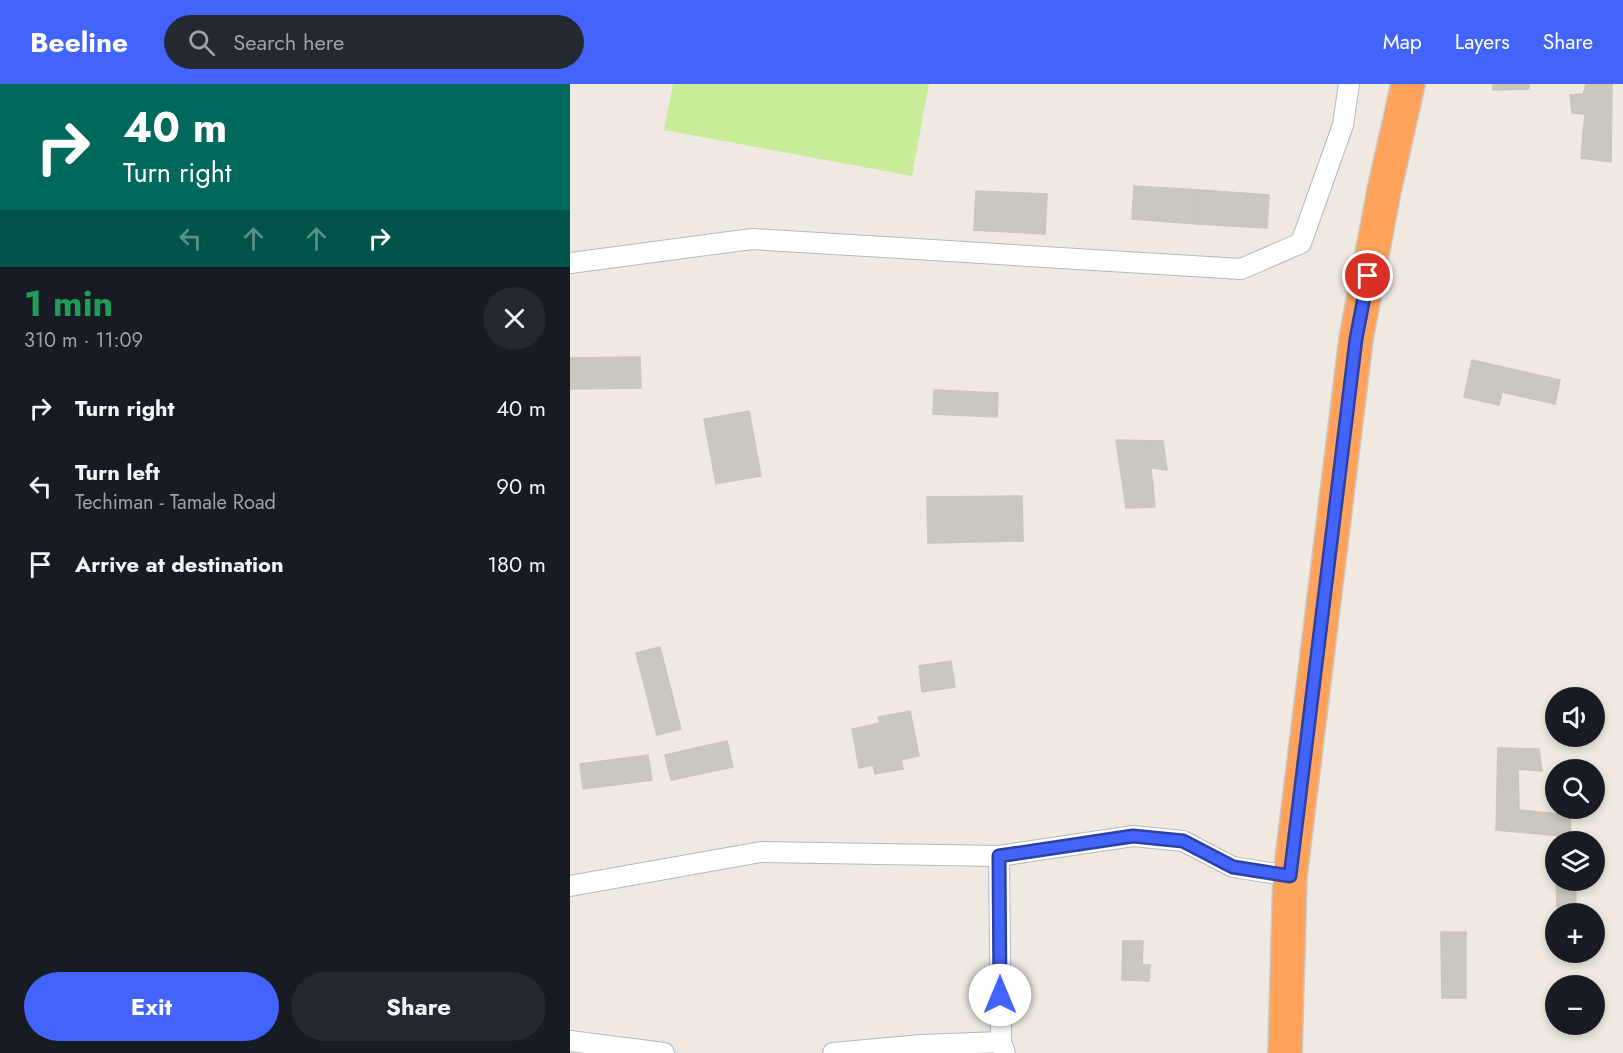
<!DOCTYPE html>
<html lang="en">
<head>
<meta charset="utf-8">
<style>
  :root { --surface:#171b24; --page:#242831; --text:#f1f3f6; --muted:#9ea1a6; --accent:#4264fb }
  body { margin:0; font-family:Jost,sans-serif; background:var(--page); color:var(--text); height:100vh; display:flex; flex-direction:column; font-size:22px; white-space:nowrap }
  * { box-sizing:border-box; margin:0 }
  p { font-size:20px; color:var(--muted) }
  .icon { flex:none; width:33px; height:33px; fill:none; stroke:currentColor; stroke-width:2; stroke-linecap:round; stroke-linejoin:round }
  .map { position:relative; flex:1; overflow:hidden }
  .sheet { display:flex; flex-direction:column; background:var(--surface); width:570px }
  .sheet>* { flex:none }
  .hud { background:#00695c; color:#fff; overflow:hidden }
  .tools { position:absolute; left:975px; top:603px; display:grid; gap:12px }
  .tools a { display:grid; place-items:center; width:60px; height:60px; border-radius:50%; background:var(--surface); box-shadow:0 3px 9px #0003; font-size:30px }
  .pin { position:absolute; display:grid; place-items:center; width:51px; height:51px; color:#fff; margin:-26px; border:3px solid #fff; border-radius:50%; box-shadow:0 2px 6px #0007 }
  .me { position:absolute; width:66px; margin:-33px; rotate:0deg; stroke-linejoin:round; filter:drop-shadow(0 0 4px #0008) }
  .turn { display:flex; align-items:center; gap:21px; height:126px; padding:0 24px; font-size:27px }
  .turn .icon { width:78px; height:78px; stroke-width:2.5 }
  .turn b { display:block; font-size:42px; line-height:51px }
  .lanes { display:flex; align-items:center; height:57px; padding:0 24px; background:#0003; justify-content:center; gap:30px; direction:ltr }
  .lanes .off { opacity:.35 }
  .round { display:grid; place-items:center; flex:none; width:63px; height:63px; border-radius:32px; background:var(--page) }
  .headline { display:flex; align-items:center; justify-content:space-between; height:102px; padding:0 24px }
  h1 { font-size:36px; font-weight:700; line-height:45px; color:#1e9e55 }
  .action { display:flex; gap:12px; margin-top:auto; padding:12px 24px }
  .action a { flex:1; height:69px; border-radius:36px; background:var(--accent); color:#fff; font-size:24px; font-weight:700; line-height:69px; text-align:center }
  .action a+a { background:var(--page); color:var(--text) }
  ul { padding:0; list-style:none }
  li { display:flex; align-items:center; gap:18px; height:78px; padding:0 24px }
  li div { flex:1 }
  li b { display:block; font-size:22px }
  li em { font-style:normal }
  header { display:flex; align-items:center; gap:36px; box-sizing:border-box; height:84px; padding:0 30px; background:var(--accent); color:#fff }
  header strong { font-size:28px }
  nav { display:flex; gap:33px; margin-inline-start:auto; font-size:21px }
  .search { width:420px; height:54px; background:var(--page); display:flex; align-items:center; gap:15px; box-sizing:border-box; padding:0 21px; border-radius:33px; color:var(--muted); font-size:22px }
  main { display:flex; flex:1; min-height:0 }
  .map>svg:first-child { display:block }
  .pitch { fill:#c9ec9a }
  .building { fill:#cbc7bf; stroke:#cbc5ba; stroke-width:1.5 }
  .lines { fill:none; stroke-linecap:round; stroke-linejoin:round }
  .street-casing { stroke:#b4b7c1; stroke-width:22 }
  .highway-casing { stroke:#c9c9c9; stroke-width:36 }
  .street { stroke:#fff; stroke-width:20 }
  .highway { stroke:#ffa35c; stroke-width:33 }
  .route-casing { stroke:#2b41a3; stroke-width:15 }
  .route { stroke:#4264fb; stroke-width:10 }
</style>
</head>
<body>
<header>
<strong>Beeline</strong>
<div class="search"><svg class="icon" aria-label="search" viewBox="0 0 24 24"><circle cx="10" cy="10" r="6"/><path d="M15 15l6 6"/></svg>Search here</div>
<nav><a>Map</a><a>Layers</a><a>Share</a></nav>
</header>
<main>
<section class="sheet">
<div class="hud">
<div class="turn"><svg class="icon" aria-label="right" viewBox="0 0 24 24"><path d="M7 20v-9h11M14 6l5 5-5 5"/></svg><div><b>40 m</b>Turn right</div></div>
<div class="lanes"><svg class="icon off" aria-label="left" viewBox="0 0 24 24"><path d="M17 20v-9H6M10 6l-5 5 5 5"/></svg><svg class="icon off" aria-label="ahead" viewBox="0 0 24 24"><path d="M12 20V5M6 11l6-6 6 6"/></svg><svg class="icon off" aria-label="ahead" viewBox="0 0 24 24"><path d="M12 20V5M6 11l6-6 6 6"/></svg><svg class="icon" aria-label="right" viewBox="0 0 24 24"><path d="M7 20v-9h11M14 6l5 5-5 5"/></svg></div>
</div>
<div class="headline"><div><h1>1 min</h1><p>310 m · 11:09</p></div><a class="round"><svg class="icon" aria-label="close" viewBox="0 0 24 24"><path d="M6 6l12 12M18 6L6 18"/></svg></a></div>
<ul>
<li><svg class="icon" aria-label="right" viewBox="0 0 24 24"><path d="M7 20v-9h11M14 6l5 5-5 5"/></svg><div><b>Turn right</b></div><em>40 m</em></li>
<li><svg class="icon" aria-label="left" viewBox="0 0 24 24"><path d="M17 20v-9H6M10 6l-5 5 5 5"/></svg><div><b>Turn left</b><p>Techiman - Tamale Road</p></div><em>90 m</em></li>
<li><svg class="icon" aria-label="arrive" viewBox="0 0 24 24"><path d="M6 21V4h12l-3 4 3 4H6"/></svg><div><b>Arrive at destination</b></div><em>180 m</em></li>
</ul>
<div class="action"><a>Exit</a><a>Share</a></div>
</section>
<div class="map">
<svg width="1053" height="969" viewBox="0 0 1053 969">
  <rect width="100%" height="100%" fill="#efe9e1"/>
  <polygon class="pitch" points="103,0 359,0 342,92 94,46"/>
  <g class="building">
    <polygon points="923,0 959,0 959,5 923,6"/>
    <polygon points="1016,0 1042,0 1041,78 1011,74 1015,30 1002,29 1000,11 1013,10"/>
    <polygon points="564,102 629,106 627,140 562,135"/>
    <polygon points="629,106 699,111 697,144 627,140"/>
    <polygon points="406,107 477,110 475,150 404,146"/>
    <polygon points="70,273 71,304 1,305 0,274"/>
    <polygon points="902,276 990,296 985,320 932,308 929,321 894,313"/>
    <polygon points="364,306 428,309 427,333 363,330"/>
    <polygon points="179,327 191,392 146,400 134,335"/>
    <polygon points="546,356 593,357 597,386 581,384 585,423 556,424"/>
    <polygon points="452,412 453,457 358,459 357,413"/>
    <polygon points="90,563 111,645 87,651 66,569"/>
    <polygon points="381,577 385,603 352,608 349,582"/>
    <polygon points="340,627 349,672 331,676 333,685 305,690 303,681 289,684 282,645 310,639 308,633"/>
    <polygon points="157,657 163,683 101,696 95,671"/>
    <polygon points="928,664 969,665 972,687 948,685 949,726 1000,731 1001,753 926,746"/>
    <polygon points="78,671 82,696 13,705 10,680"/>
    <polygon points="986,796 1005,796 1006,822 987,823"/>
    <polygon points="871,848 896,848 896,914 872,914"/>
    <polygon points="553,857 573,857 572,881 580,881 579,897 552,896"/>
  </g>
  <g class="lines">
    <g class="street-casing">
      <g id="street">
        <polyline points="0,179 182,155 671,185 731,159 773,41 779,0"/>
        <polyline points="429,772 431,958 435,969"/>
        <polyline points="0,802 191,768 429,772 563,752 613,757 663,783 720,792"/>
        <polyline points="0,957 94,969"/>
        <polyline points="263,969 352,961 431,958"/>
      </g>
    </g>
    <g class="highway-casing">
      <polyline id="highway" points="715,969 720,792 786,255 814,107 838,0"/>
    </g>
    <use href="#street" class="street"/>
    <use href="#highway" class="highway"/>
  </g>
  <g class="lines">
    <g class="route-casing">
      <polyline id="route" points="430,911 429,772 563,752 613,757 663,783 720,792 786,255 798,192"/>
    </g>
    <use href="#route" class="route"/>
  </g>
</svg>
<div class="tools">
<a><svg class="icon" aria-label="sound" viewBox="0 0 24 24"><path d="M4 9h4l5-4v14l-5-4H4zM17 9q2 3 0 6"/></svg></a>
<a><svg class="icon" aria-label="search" viewBox="0 0 24 24"><circle cx="10" cy="10" r="6"/><path d="M15 15l6 6"/></svg></a>
<a><svg class="icon" aria-label="layers" viewBox="0 0 24 24"><path d="M12 4l9 5-9 5-9-5zM3 14l9 5 9-5"/></svg></a>
<a>+</a>
<a>−</a>
</div>
<div class="pin" style="left:798px;top:192px;background:#d93025"><svg class="icon" aria-label="arrive" viewBox="0 0 24 24"><path d="M6 21V4h12l-3 4 3 4H6"/></svg></div>
<svg class="me" style="left:430px;top:911px" viewBox="-20 -20 40 40"><circle r="19" fill="#fff"/><path d="M0-13L10 11 0 6-10 11z" fill="#4264fb"/></svg>
</div>
</main>
</body>
</html>
